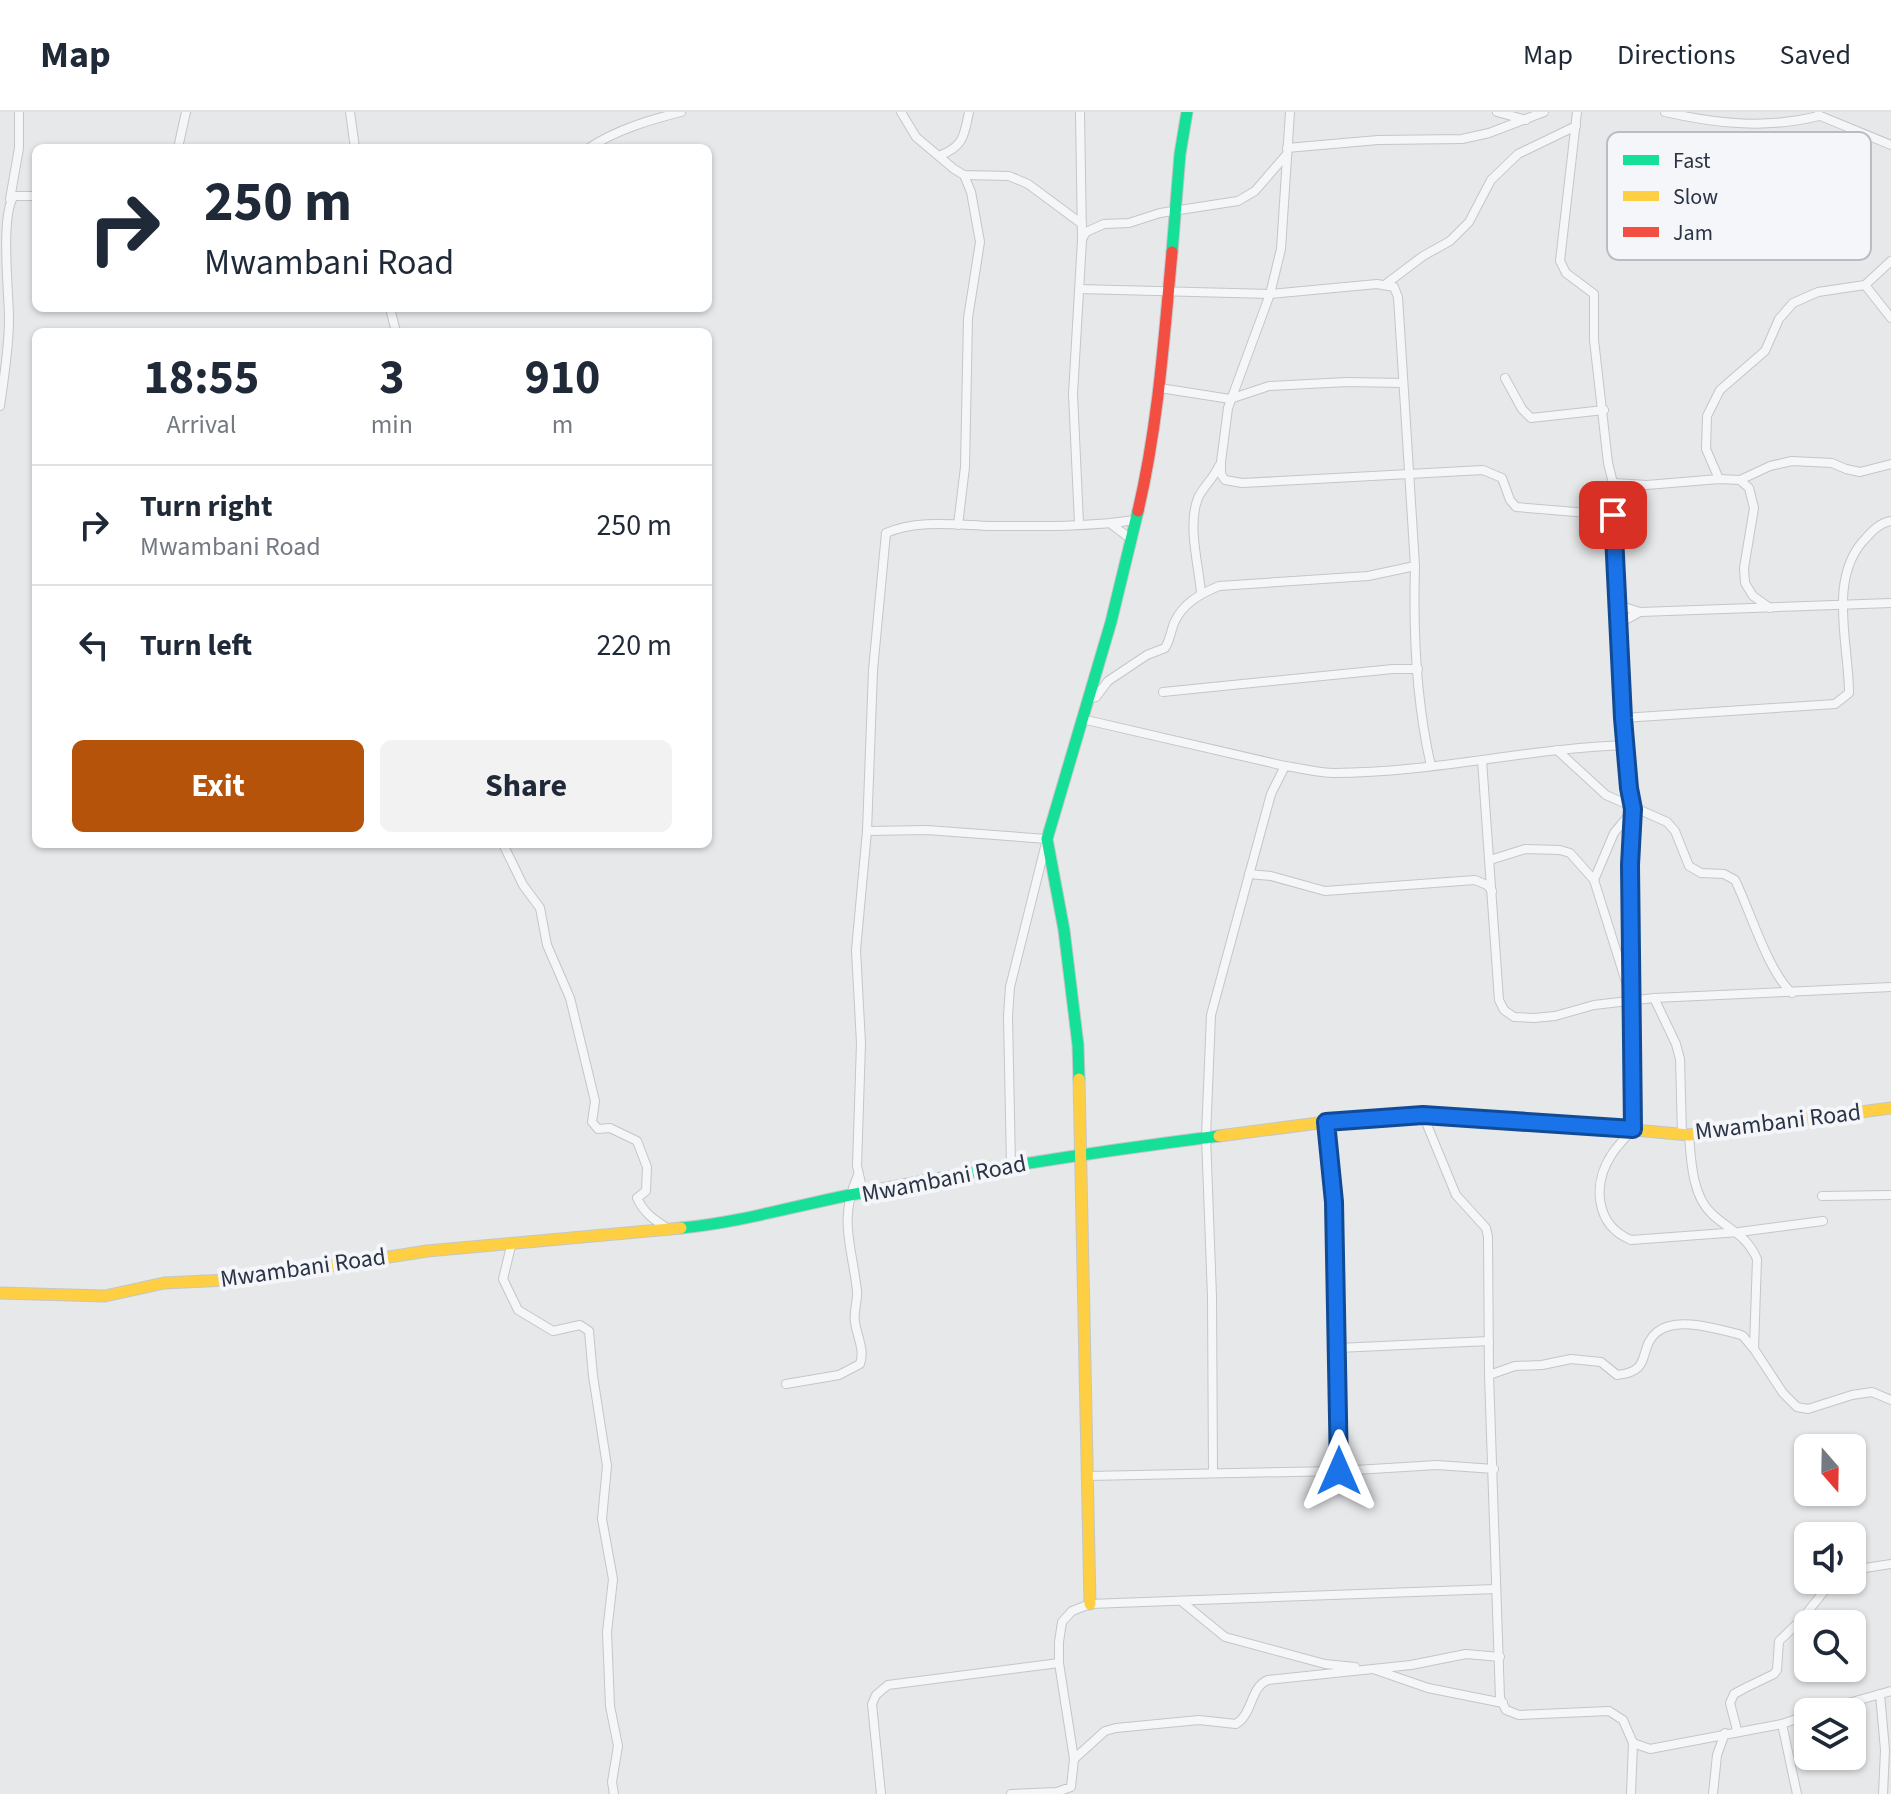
<!DOCTYPE html>
<html lang="en">
<head>
<meta charset="utf-8">
<style>
  :root { --surface:#fff; --page:#f2f2f3; --text:#1f2937; --muted:#747a83; --line:#e0e1e3; --accent:#b45309 }
  body { margin:0; font-family:"Source Sans 3",sans-serif; background:var(--page); color:var(--text); height:100vh; display:flex; flex-direction:column; font-size:30px; white-space:nowrap }
  * { box-sizing:border-box; margin:0 }
  p { font-size:26px; color:var(--muted) }
  .icon { flex:none; width:44px; height:44px; fill:none; stroke:currentColor; stroke-width:2; stroke-linecap:round; stroke-linejoin:round }
  .map { position:relative; flex:1; overflow:hidden }
  .details { position:absolute; left:32px; top:216px; width:680px; height:520px; display:flex; flex-direction:column; background:var(--surface); border-radius:12px; box-shadow:0 2px 6px #0004 }
  .details>* { flex:none }
  .top-card { position:absolute; left:32px; top:32px; width:680px; height:168px; border-radius:12px; box-shadow:0 2px 6px #0004; background:#fff; color:var(--text); overflow:hidden }
  .needle { width:52px; rotate:160deg }
  .buttons { position:absolute; left:1794px; top:1322px; display:grid; gap:16px }
  .buttons a { display:grid; place-items:center; width:72px; height:72px; border-radius:12px; background:var(--surface); box-shadow:0 2px 6px #0004; font-size:40px }
  .pin { position:absolute; display:grid; place-items:center; width:68px; height:68px; color:#fff; margin:-34px; border-radius:16px; box-shadow:0 4px 12px #0006 }
  .me { position:absolute; width:88px; margin:-44px; rotate:0deg; stroke-linejoin:round; filter:drop-shadow(0 0 6px #0008) }
  .turn { display:flex; align-items:center; gap:28px; height:168px; padding:0 40px; font-size:36px }
  .turn .icon { width:104px; height:104px; stroke-width:2.5 }
  .turn b { display:block; font-size:56px; line-height:68px }
  .eta { display:flex; justify-content:space-evenly; align-items:center; height:136px; text-align:center }
  .eta b { font-size:48px; font-weight:700; line-height:56px }
  .primary-button { display:flex; gap:16px; margin-top:auto; padding:16px 40px }
  .primary-button a { flex:1; height:92px; border-radius:12px; background:var(--accent); color:#fff; font-size:32px; font-weight:700; line-height:92px; text-align:center }
  .primary-button a+a { background:var(--page); color:var(--text) }
  ul { padding:0; list-style:none }
  li { display:flex; align-items:center; gap:24px; height:120px; padding:0 40px; border-top:2px solid var(--line) }
  li div { flex:1 }
  li b { display:block; font-size:30px }
  li em { font-style:normal }
  header { display:flex; align-items:center; gap:48px; box-sizing:border-box; height:112px; padding:0 40px; background:var(--surface); border-bottom:2px solid var(--line) }
  header strong { font-size:38px }
  nav { display:flex; gap:44px; margin-inline-start:auto; font-size:28px }
  .map>svg:first-child { display:block }
  .lines { fill:none; stroke-linecap:round; stroke-linejoin:round }
  .street-casing { stroke:#c4c6c8; stroke-width:10 }
  .fast-casing { stroke:#c4c6c8; stroke-width:13 }
  .slow-casing { stroke:#c4c6c8; stroke-width:13 }
  .jam-casing { stroke:#c4c6c8; stroke-width:13 }
  .street { stroke:#f5f6f7; stroke-width:8 }
  .fast { stroke:#16e098; stroke-width:11 }
  .slow { stroke:#ffcf43; stroke-width:11 }
  .jam { stroke:#f24e42; stroke-width:11 }
  .route-casing { stroke:#114b97; stroke-width:20 }
  .route { stroke:#1a73e8; stroke-width:14 }
  .labels { text-anchor:middle; dominant-baseline:central; stroke-width:8; stroke-linejoin:round; paint-order:stroke }
  .street-label { font-size:24px; fill:#2b3445; stroke:#f4f6f9 }
  .key { fill:#f4f6f9; stroke:#b8bcc3; stroke-width:2 }
  .key-label { font-size:22px; fill:#2b3445 }
</style>
</head>
<body>
<header>
<strong>Map</strong>
<nav><a>Map</a><a>Directions</a><a>Saved</a></nav>
</header>
<div class="map">
<svg width="1891" height="1682" viewBox="0 0 1891 1682">
  <rect width="100%" height="100%" fill="#e6e8ea"/>
  <g class="lines">
    <g class="street-casing">
      <g id="street">
        <polyline points="350,0 355,36"/>
        <polyline points="901,0 916,25 954,57 964,63 1009,64 1028,72 1082,112"/>
        <polyline points="1290,0 1281,137 1270,182 1228,296 1221,350 1221,362 1225,368 1242,371 1483,358 1502,366 1510,388 1516,395 1613,403"/>
        <polyline points="1497,0 1526,8"/>
        <polyline points="1577,0 1560,149 1566,161 1594,182 1594,228 1608,351 1613,371 1623,606 1629,676 1633,697 1630,753 1632,889"/>
        <path d="M1665,0C1717,12 1767,17 1819,4"/>
        <polyline points="1818,3 1891,33"/>
        <polyline points="178,36 186,0"/>
        <path d="M589,36C616,18 649,8 681,0"/>
        <polyline points="1287,36 1378,28 1462,27 1489,21 1544,0"/>
        <path d="M939,44C964,34 964,24 969,0"/>
        <polyline points="10,87 19,36 19,0"/>
        <polyline points="1082,127 1086,120 1104,112 1129,111 1160,101 1238,89 1255,79 1287,42"/>
        <polyline points="1386,172 1423,144 1450,129 1469,110 1491,68 1518,42 1576,14"/>
        <polyline points="1865,173 1891,206"/>
        <path d="M1079,177L1270,182L1377,172L1394,175L1398,185L1415,454C1413,520 1416,589 1431,654"/>
        <polyline points="390,196 396,220"/>
        <polyline points="1505,266 1522,297 1531,306 1604,298"/>
        <polyline points="1160,276 1230,287 1269,274 1347,270 1403,271"/>
        <path d="M0,294C4,265 9,236 9,207C9,181 0,103 14,84H36"/>
        <polyline points="1719,367 1706,337 1707,304 1720,278 1765,239 1779,207 1793,191 1818,180 1865,173 1891,149"/>
        <polyline points="1740,368 1770,354 1792,349 1832,351 1846,357 1860,360 1891,352"/>
        <polyline points="1613,371 1647,373 1719,367 1740,368 1749,376 1754,396 1744,456 1745,471 1753,484 1770,496"/>
        <polyline points="1079,411 1073,282 1082,128 1080,0"/>
        <polyline points="1110,411 1132,428"/>
        <polyline points="958,413 965,355 968,206 980,130 971,80 964,63"/>
        <path d="M1201,481C1199,454 1187,414 1198,386C1203,375 1213,367 1219,354"/>
        <polyline points="1618,493 1640,500 1891,491"/>
        <polyline points="1618,512 1640,500"/>
        <polyline points="1163,580 1393,557 1418,557"/>
        <path d="M1089,587L1096,585L1108,569L1147,543L1165,536C1170,528 1171,519 1174,511C1183,491 1200,482 1219,474L1368,464L1415,454"/>
        <path d="M1623,606L1835,592L1849,581C1849,532 1827,465 1866,426C1873,418 1880,411 1891,409"/>
        <polyline points="1082,607 1285,654"/>
        <path d="M1557,638L1606,683L1667,710L1675,719L1689,754L1701,761L1724,762L1735,768C1750,798 1768,860 1792,881"/>
        <polyline points="1482,648 1499,888 1504,898 1514,905 1534,906 1555,904 1594,893 1654,886 1891,875"/>
        <polyline points="867,719 927,718 1047,727 1010,875 1008,904 1011,1054"/>
        <path d="M503,732L523,773L540,796L547,833L570,886L595,989L592,1010L598,1017L610,1016L637,1029L647,1055L646,1079L637,1086C644,1101 653,1107 667,1116"/>
        <path d="M1490,748L1525,737L1560,738L1570,741L1594,768L1632,889L1633,1017C1626,1025 1618,1033 1612,1042C1592,1072 1595,1113 1631,1128L1739,1120L1823,1109"/>
        <polyline points="1249,762 1271,764 1325,779 1475,768 1487,773 1492,779"/>
        <polyline points="1594,768 1614,721 1633,698"/>
        <polyline points="1654,886 1676,932 1680,947 1682,1022"/>
        <polyline points="1423,1003 1456,1083 1486,1116 1488,1125 1489,1263 1500,1586 1506,1598 1519,1603 1609,1599 1623,1608 1633,1631 1650,1637 1782,1612 1808,1603"/>
        <polyline points="1326,1010 1334,1090 1339,1359"/>
        <path d="M1689,1023C1691,1048 1692,1084 1712,1102C1730,1119 1746,1122 1757,1147L1754,1237L1783,1281L1797,1295L1808,1297L1852,1283L1872,1280L1891,1288"/>
        <path d="M863,1080L857,1054L861,931L856,838L867,719L873,558L886,421C918,407 956,413 991,414C1037,414 1089,415 1135,408"/>
        <polyline points="1822,1084 1891,1083"/>
        <polyline points="512,1130 503,1167 518,1198 553,1219 580,1213 589,1219 593,1264 607,1354 602,1407 613,1467 607,1520 610,1594 618,1634 612,1670 614,1682"/>
        <polyline points="1338,1236 1489,1229"/>
        <path d="M1489,1263L1515,1254L1542,1253L1571,1247L1601,1250L1617,1263C1654,1260 1637,1236 1657,1220C1677,1204 1716,1217 1738,1222L1743,1224L1753,1236"/>
        <path d="M786,1272L839,1263L860,1252C865,1237 857,1225 855,1210C853,1200 858,1189 857,1179C852,1134 838,1108 858,1063"/>
        <path d="M1213,1361L1212,1185L1206,1024L1211,903L1271,682L1285,654C1301,656 1318,661 1334,661C1432,661 1529,636 1627,633"/>
        <polyline points="1088,1364 1339,1359 1437,1353 1494,1357"/>
        <polyline points="1852,1458 1891,1452"/>
        <polyline points="1808,1469 1810,1468"/>
        <polyline points="1181,1489 1225,1525 1325,1552 1355,1555"/>
        <polyline points="1376,1558 1428,1576 1503,1591"/>
        <polyline points="1880,1582 1885,1638 1883,1682"/>
        <polyline points="1816,1600 1891,1579"/>
        <polyline points="1782,1612 1797,1682"/>
        <polyline points="1737,1618 1730,1591 1734,1582 1745,1576 1774,1562 1777,1558 1779,1529 1801,1508 1833,1468"/>
        <path d="M1074,1647L1105,1619L1116,1616L1199,1608L1236,1612C1253,1602 1250,1575 1268,1568L1411,1553L1466,1542L1500,1545"/>
        <polyline points="881,1682 872,1592 876,1583 888,1573 1059,1551"/>
        <polyline points="1011,1682 1057,1680 1071,1675 1074,1647 1059,1551 1059,1530 1062,1510 1072,1499 1090,1492 1496,1477"/>
        <polyline points="1631,1682 1633,1631"/>
        <polyline points="1713,1682 1717,1643 1725,1621"/>
      </g>
    </g>
    <g class="fast-casing">
      <g id="fast">
        <polyline points="1172,140 1180,42 1187,0"/>
        <polyline points="1079,967 1078,933 1064,818 1047,727 1111,510 1138,399"/>
        <path d="M681,1116C744,1110 804,1091 866,1080C983,1057 1101,1039 1219,1024"/>
      </g>
    </g>
    <g class="slow-casing">
      <g id="slow">
        <polyline points="1079,967 1090,1492"/>
        <polyline points="1219,1024 1326,1010 1423,1003 1560,1011 1689,1023 1891,996"/>
        <polyline points="0,1181 105,1184 164,1171 249,1167 427,1139 681,1116"/>
      </g>
    </g>
    <g class="jam-casing">
      <path id="jam" d="M1138,399C1158,314 1164,227 1172,140"/>
    </g>
    <use href="#street" class="street"/>
    <use href="#fast" class="fast"/>
    <use href="#slow" class="slow"/>
    <use href="#jam" class="jam"/>
  </g>
  <g class="lines">
    <g class="route-casing">
      <polyline id="route" points="1339,1359 1334,1090 1326,1010 1423,1003 1633,1017 1630,753 1633,697 1629,676 1623,606 1613,403"/>
    </g>
    <use href="#route" class="route"/>
  </g>
  <g class="labels">
    <g class="street-label">
      <text transform="translate(1778 1010) rotate(-7)">Mwambani Road</text>
      <text transform="translate(944 1067) rotate(-11)">Mwambani Road</text>
      <text transform="translate(303 1156) rotate(-8)">Mwambani Road</text>
    </g>
  </g>
  <rect x="1607" y="20" width="264" height="128" rx="12" class="key"/>
  <rect x="1623" y="43" width="36" height="10" fill="#16e098"/>
  <rect x="1623" y="79" width="36" height="10" fill="#ffcf43"/>
  <rect x="1623" y="115" width="36" height="10" fill="#f24e42"/>
  <g class="key-label">
    <text x="1673" y="56">Fast</text>
    <text x="1673" y="92">Slow</text>
    <text x="1673" y="128">Jam</text>
  </g>
</svg>
<div class="buttons">
<a><svg class="needle" viewBox="-14 -14 28 28"><path d="M0-13l5 13h-10z" fill="#e53935"/><path d="M0 13l5-13h-10z" fill="#747a83"/></svg></a>
<a><svg class="icon" aria-label="sound" viewBox="0 0 24 24"><path d="M4 9h4l5-4v14l-5-4H4zM17 9q2 3 0 6"/></svg></a>
<a><svg class="icon" aria-label="search" viewBox="0 0 24 24"><circle cx="10" cy="10" r="6"/><path d="M15 15l6 6"/></svg></a>
<a><svg class="icon" aria-label="layers" viewBox="0 0 24 24"><path d="M12 4l9 5-9 5-9-5zM3 14l9 5 9-5"/></svg></a>
</div>
<div class="pin" style="left:1613px;top:403px;background:#d93025"><svg class="icon" aria-label="arrive" viewBox="0 0 24 24"><path d="M6 21V4h12l-3 4 3 4H6"/></svg></div>
<svg class="me" style="left:1339px;top:1359px" viewBox="-20 -20 40 40"><path d="M0-17L14 15 0 8-14 15z" fill="#1a73e8" stroke="#fff" stroke-width="4"/></svg>
<div class="top-card">
<div class="turn"><svg class="icon" aria-label="right" viewBox="0 0 24 24"><path d="M7 20v-9h11M14 6l5 5-5 5"/></svg><div><b>250 m</b>Mwambani Road</div></div>
</div>
<section class="details">
<div class="eta">
<div><b>18:55</b><p>Arrival</p></div>
<div><b>3</b><p>min</p></div>
<div><b>910</b><p>m</p></div>
</div>
<ul>
<li><svg class="icon" aria-label="right" viewBox="0 0 24 24"><path d="M7 20v-9h11M14 6l5 5-5 5"/></svg><div><b>Turn right</b><p>Mwambani Road</p></div><em>250 m</em></li>
<li><svg class="icon" aria-label="left" viewBox="0 0 24 24"><path d="M17 20v-9H6M10 6l-5 5 5 5"/></svg><div><b>Turn left</b></div><em>220 m</em></li>
</ul>
<div class="primary-button"><a>Exit</a><a>Share</a></div>
</section>
</div>
</body>
</html>
